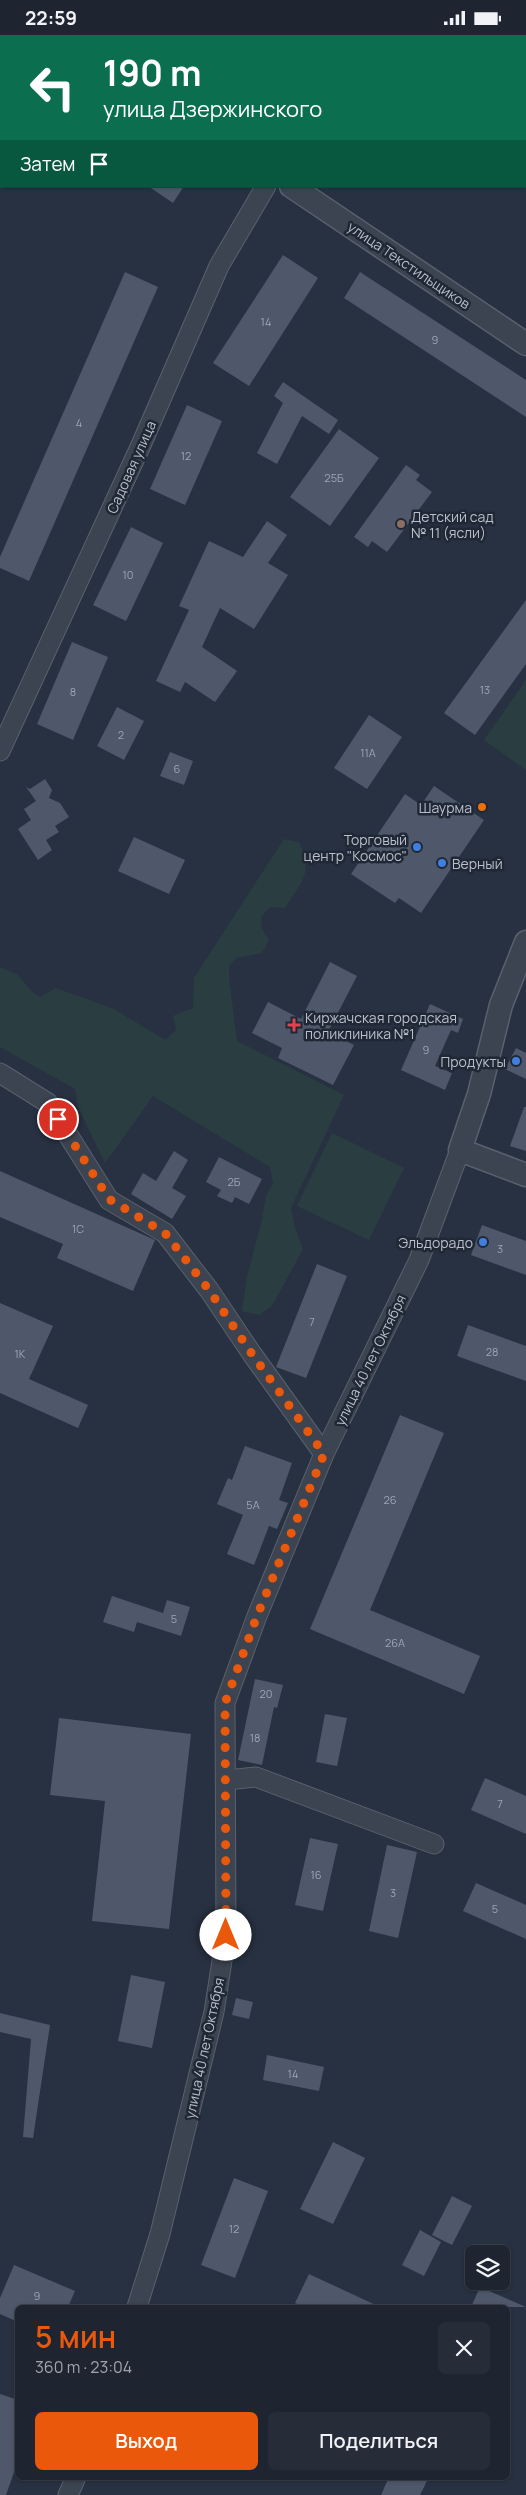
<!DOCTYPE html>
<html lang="ru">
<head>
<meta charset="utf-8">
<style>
  :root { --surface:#1e2531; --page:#262d39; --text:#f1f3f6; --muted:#a1a5ab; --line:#3c424d; --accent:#ea580c }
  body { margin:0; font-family:Manrope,sans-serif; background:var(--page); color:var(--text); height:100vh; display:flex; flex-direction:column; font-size:19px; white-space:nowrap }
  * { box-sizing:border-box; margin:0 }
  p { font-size:16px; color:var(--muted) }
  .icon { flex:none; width:28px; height:28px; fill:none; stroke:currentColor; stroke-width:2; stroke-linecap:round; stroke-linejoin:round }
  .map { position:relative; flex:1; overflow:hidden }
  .panel { position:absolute; left:15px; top:2270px; width:495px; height:175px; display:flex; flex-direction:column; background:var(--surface); border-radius:8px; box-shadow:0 1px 4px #0004,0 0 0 1px var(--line) }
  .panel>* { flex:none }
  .top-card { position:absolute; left:0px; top:0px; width:526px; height:152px; box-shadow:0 1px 4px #0004,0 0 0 1px var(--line); background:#0b6e4f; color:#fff; overflow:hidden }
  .fabs { position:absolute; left:465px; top:2210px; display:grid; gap:10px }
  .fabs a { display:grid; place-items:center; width:45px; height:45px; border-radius:8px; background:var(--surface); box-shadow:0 1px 4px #0004,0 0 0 1px var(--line); font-size:25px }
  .pin { position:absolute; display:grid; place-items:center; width:42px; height:42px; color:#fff; margin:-21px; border:2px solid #fff; border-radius:50%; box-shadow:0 1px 5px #0007 }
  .me { position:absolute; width:55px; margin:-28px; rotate:0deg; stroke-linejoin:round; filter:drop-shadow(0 0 4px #0008) }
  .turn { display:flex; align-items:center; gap:18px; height:105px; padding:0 20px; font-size:22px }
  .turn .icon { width:65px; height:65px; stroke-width:2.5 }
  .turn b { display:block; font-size:35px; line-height:42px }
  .then { display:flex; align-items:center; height:48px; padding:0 20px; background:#0003; gap:10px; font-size:19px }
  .round { display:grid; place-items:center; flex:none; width:52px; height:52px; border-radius:8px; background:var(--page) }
  .overview { display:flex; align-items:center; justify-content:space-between; height:85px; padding:0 20px }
  h1 { font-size:30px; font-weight:600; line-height:38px; color:var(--accent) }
  .button { display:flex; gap:10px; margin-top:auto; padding:10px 20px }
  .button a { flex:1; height:58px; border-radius:8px; background:var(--accent); color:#fff; font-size:20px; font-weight:600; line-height:58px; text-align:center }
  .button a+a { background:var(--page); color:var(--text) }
  .status { display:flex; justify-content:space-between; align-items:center; height:35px; padding:0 25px; background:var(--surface); direction:ltr }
  .status svg { height:14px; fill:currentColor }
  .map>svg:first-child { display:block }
  .green { fill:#2a3e42 }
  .building { fill:#4e586a }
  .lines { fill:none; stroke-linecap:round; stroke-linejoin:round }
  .minor-casing { stroke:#5a616e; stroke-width:21 }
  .tertiary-casing { stroke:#5a616e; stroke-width:25 }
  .minor { stroke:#3c4451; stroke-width:19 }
  .tertiary { stroke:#3c4451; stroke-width:22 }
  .route { stroke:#ea580c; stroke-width:9; stroke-dasharray:0 16.2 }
  .education-dot { fill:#8d6e63; stroke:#202836; stroke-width:2 }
  .food-dot { fill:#e8710a; stroke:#202836; stroke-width:2 }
  .shop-dot { fill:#3f7fe0; stroke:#202836; stroke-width:2 }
  .health-dot { fill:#e0444e; stroke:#202836; stroke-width:2 }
  .labels { text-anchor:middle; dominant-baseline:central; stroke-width:5; stroke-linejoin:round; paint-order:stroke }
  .number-label { font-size:11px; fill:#9ea5b3 }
  .street-label { font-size:14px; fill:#b9bfcb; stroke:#202836 }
  .poi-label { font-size:14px; fill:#b9bfcb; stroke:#202836; text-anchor:end }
</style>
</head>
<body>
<div class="status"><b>22:59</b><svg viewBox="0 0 49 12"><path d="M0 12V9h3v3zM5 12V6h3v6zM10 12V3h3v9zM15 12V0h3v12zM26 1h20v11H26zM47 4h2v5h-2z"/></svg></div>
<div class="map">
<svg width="526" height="2460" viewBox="0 0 526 2460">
  <rect width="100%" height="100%" fill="#283141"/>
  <g class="green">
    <polygon points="526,645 526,735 484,705"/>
    <path d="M284,804L299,807C314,839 301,847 285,873L270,872L261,882L262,894L269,905L262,918L236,923L229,931V943L237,1006L344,1060L291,1173L295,1193L303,1214L272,1271L259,1280L242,1276L247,1241L261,1189L266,1161L273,1148L270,1132L153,1061L105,1128L78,1072L75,1054L0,1012V932L18,940L32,957L40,962L56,953L114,974L165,1005L176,995L173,981L193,973L194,943Z"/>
    <polygon points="332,1098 404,1133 369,1205 297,1171"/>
  </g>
  <g class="building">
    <polygon points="148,151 184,151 173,168"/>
    <polygon points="283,220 318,243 249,351 213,328"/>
    <polygon points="125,237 158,252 29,546 0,533 0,522"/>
    <polygon points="360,237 526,345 526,382 344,263"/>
    <polygon points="283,347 338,385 329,399 302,381 277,429 257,418 283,368 274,361"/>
    <polygon points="187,370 222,386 185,470 150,454"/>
    <polygon points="339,394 379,423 330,491 290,462"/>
    <polygon points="406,430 420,440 416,445 432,457 387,517 372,506 368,512 354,502"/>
    <polygon points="267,486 287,500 268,528 288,540 254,594 220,573 202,612 237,636 215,667 185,647 180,657 156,646 189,575 179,571 209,506 243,522"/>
    <polygon points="131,492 163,508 126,586 93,570"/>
    <polygon points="526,565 526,629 475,700 444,678"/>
    <polygon points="72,607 108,622 73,705 37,689"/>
    <polygon points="117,672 144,686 124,725 97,711"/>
    <polygon points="369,680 402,702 367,754 334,733"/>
    <polygon points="170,717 193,726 184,750 160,741"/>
    <polygon points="45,744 52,755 49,763 60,768 69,782 55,791 59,797 46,805 52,815 38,825 18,794 31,785 24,774 36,766 26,752 30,754"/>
    <polygon points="434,751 484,785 421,878 399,863 395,868 351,839 405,759 421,770"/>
    <polygon points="134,802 185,825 169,859 118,836"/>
    <polygon points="330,927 357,941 328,997 354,1010 333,1050 278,1023 282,1013 252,998 268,967 301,984"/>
    <polygon points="430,969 463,984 458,998 451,995 435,1031 452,1038 445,1055 401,1035"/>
    <polygon points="516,1013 526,1018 526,1044 505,1034"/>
    <polygon points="524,1072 526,1072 526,1116 510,1111"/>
    <polygon points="174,1116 188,1125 172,1153 186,1161 172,1184 131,1159 143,1138 156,1146"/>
    <polygon points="219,1122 262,1144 249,1169 235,1162 232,1168 217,1161 221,1155 206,1147"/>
    <polygon points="0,1136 155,1205 133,1256 57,1223 63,1209 0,1182"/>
    <polygon points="482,1190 526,1206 526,1240 471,1220"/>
    <polygon points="317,1229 347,1241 306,1343 276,1332"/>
    <polygon points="0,1268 53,1291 29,1344 88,1370 78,1393 0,1358"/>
    <polygon points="468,1290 526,1311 526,1346 457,1321"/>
    <polygon points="400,1380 444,1398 370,1575 480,1621 464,1659 310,1594"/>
    <polygon points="245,1411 292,1428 279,1465 288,1468 277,1494 269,1491 254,1530 227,1519 243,1480 217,1469 228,1443 232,1445"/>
    <polygon points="112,1561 163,1578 167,1565 190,1572 181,1601 137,1587 134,1597 103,1587"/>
    <polygon points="255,1644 283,1650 277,1673 274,1672 262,1730 238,1725"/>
    <polygon points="325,1679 347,1683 337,1731 316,1727"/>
    <polygon points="59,1683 191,1699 169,1894 92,1886 105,1766 50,1760"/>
    <polygon points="485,1743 526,1761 526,1799 471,1775"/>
    <polygon points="310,1803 338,1809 323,1876 295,1870"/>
    <polygon points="387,1810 417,1817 398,1903 369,1896"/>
    <polygon points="476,1848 526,1870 526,1904 463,1876"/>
    <polygon points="131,1940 165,1947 152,2013 118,2006"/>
    <polygon points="236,1963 253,1967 249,1984 232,1980"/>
    <polygon points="0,1978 50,1990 33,2103 23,2102 31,2004 0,1997"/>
    <polygon points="267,2020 324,2032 319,2056 263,2045"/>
    <polygon points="333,2107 365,2123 333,2189 300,2174"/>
    <polygon points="234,2143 268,2156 235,2243 201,2230"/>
    <polygon points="452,2161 472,2171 452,2210 432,2200"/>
    <polygon points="420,2195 441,2207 424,2241 402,2230"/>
    <polygon points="14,2230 75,2256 68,2272 18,2272 18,2287 0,2279 0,2263"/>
    <polygon points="309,2239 380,2272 304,2272 295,2268"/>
    <polygon points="480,2252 526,2272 471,2272"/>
    <polygon points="0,2359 18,2365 18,2426 6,2460 0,2460"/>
    <polygon points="389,2442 429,2442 420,2460 381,2460"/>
  </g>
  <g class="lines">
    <g class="minor-casing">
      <g id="minor">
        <polyline points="428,1 429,0"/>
        <polyline points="0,716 141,410 219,231 266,151"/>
        <polyline points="0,1038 48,1068 109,1165 165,1198 209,1255 252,1319 324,1419"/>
        <polyline points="227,1745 256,1742 434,1809"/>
        <polyline points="137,2272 160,2199 214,1977 226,1900 225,1668 257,1581 324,1419 419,1225 460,1115"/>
        <polyline points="68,2460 76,2442"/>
      </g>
    </g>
    <g class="tertiary-casing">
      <g id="tertiary">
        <polyline points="129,0 131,1"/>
        <polyline points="291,151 526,309"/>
        <polyline points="526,907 501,970 479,1059 460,1115 526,1140"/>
      </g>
    </g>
    <use href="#minor" class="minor"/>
    <use href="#tertiary" class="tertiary"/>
  </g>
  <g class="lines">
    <polyline class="route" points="58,1084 109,1164 165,1198 209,1255 252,1319 324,1419 257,1581 225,1668 226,1900"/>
  </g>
  <circle class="education-dot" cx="401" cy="489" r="5"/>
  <circle class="food-dot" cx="482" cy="772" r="5"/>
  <g class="shop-dot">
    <circle cx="417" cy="812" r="5"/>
    <circle cx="442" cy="828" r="5"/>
    <circle cx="516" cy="1026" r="5"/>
    <circle cx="483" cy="1207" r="5"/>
  </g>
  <path class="health-dot" d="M291.5 982.5h5v5h5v5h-5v5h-5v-5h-5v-5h5z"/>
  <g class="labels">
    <g class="number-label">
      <text x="266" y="286">14</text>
      <text x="435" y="304">9</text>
      <text x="79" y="387">4</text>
      <text x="186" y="420">12</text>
      <text x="334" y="442">25Б</text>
      <text x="128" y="539">10</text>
      <text x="485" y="654">13</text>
      <text x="73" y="656">8</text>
      <text x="121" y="699">2</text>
      <text x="368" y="717">11А</text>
      <text x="177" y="733">6</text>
      <text x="426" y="1014">9</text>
      <text x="234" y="1146">2Б</text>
      <text x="78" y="1193">1С</text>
      <text x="500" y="1213">3</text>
      <text x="312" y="1286">7</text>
      <text x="492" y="1316">28</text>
      <text x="20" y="1318">1К</text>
      <text x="390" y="1464">26</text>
      <text x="253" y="1469">5А</text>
      <text x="174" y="1583">5</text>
      <text x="395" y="1607">26А</text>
      <text x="266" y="1658">20</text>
      <text x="255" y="1702">18</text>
      <text x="500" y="1768">7</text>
      <text x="316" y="1839">16</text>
      <text x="393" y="1857">3</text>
      <text x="495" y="1873">5</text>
      <text x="293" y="2038">14</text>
      <text x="234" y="2193">12</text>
      <text x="37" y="2260">9</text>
    </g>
    <g class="street-label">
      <text transform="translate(409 230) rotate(34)">улица Текстильщиков</text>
      <text transform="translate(131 432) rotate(-66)">Садовая улица</text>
      <text transform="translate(370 1325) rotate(-64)">улица 40 лет Октября</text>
      <text transform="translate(204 2013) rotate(-78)">улица 40 лет Октября</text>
    </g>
    <g class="poi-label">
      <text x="411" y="481" text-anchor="start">Детский сад<tspan x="411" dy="16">№ 11 (ясли)</tspan></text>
      <text x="472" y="772">Шаурма</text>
      <text x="407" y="804">Торговый<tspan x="407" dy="16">центр "Космос"</tspan></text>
      <text x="452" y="828" text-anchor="start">Верный</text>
      <text x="305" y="982" text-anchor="start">Киржачская городская<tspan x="305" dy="16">поликлиника №1</tspan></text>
      <text x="506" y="1026">Продукты</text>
      <text x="473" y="1207">Эльдорадо</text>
    </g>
  </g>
</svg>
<div class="fabs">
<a><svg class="icon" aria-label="layers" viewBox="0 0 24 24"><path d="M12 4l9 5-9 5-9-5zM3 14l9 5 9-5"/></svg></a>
</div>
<div class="pin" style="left:58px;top:1084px;background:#d93025"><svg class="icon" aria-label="arrive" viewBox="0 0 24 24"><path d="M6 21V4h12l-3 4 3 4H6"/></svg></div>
<svg class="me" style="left:226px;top:1900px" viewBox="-20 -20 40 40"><circle r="19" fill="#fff"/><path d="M0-13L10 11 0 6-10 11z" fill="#ea580c"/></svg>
<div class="top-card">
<div class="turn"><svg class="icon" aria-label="left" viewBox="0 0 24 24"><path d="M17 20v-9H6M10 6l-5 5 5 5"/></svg><div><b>190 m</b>улица Дзержинского</div></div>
<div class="then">Затем<svg class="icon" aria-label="arrive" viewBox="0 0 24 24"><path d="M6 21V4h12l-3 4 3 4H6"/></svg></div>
</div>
<section class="panel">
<div class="overview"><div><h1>5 мин</h1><p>360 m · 23:04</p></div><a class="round"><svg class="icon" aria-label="close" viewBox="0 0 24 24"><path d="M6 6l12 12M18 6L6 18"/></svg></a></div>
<div class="button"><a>Выход</a><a>Поделиться</a></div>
</section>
</div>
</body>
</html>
